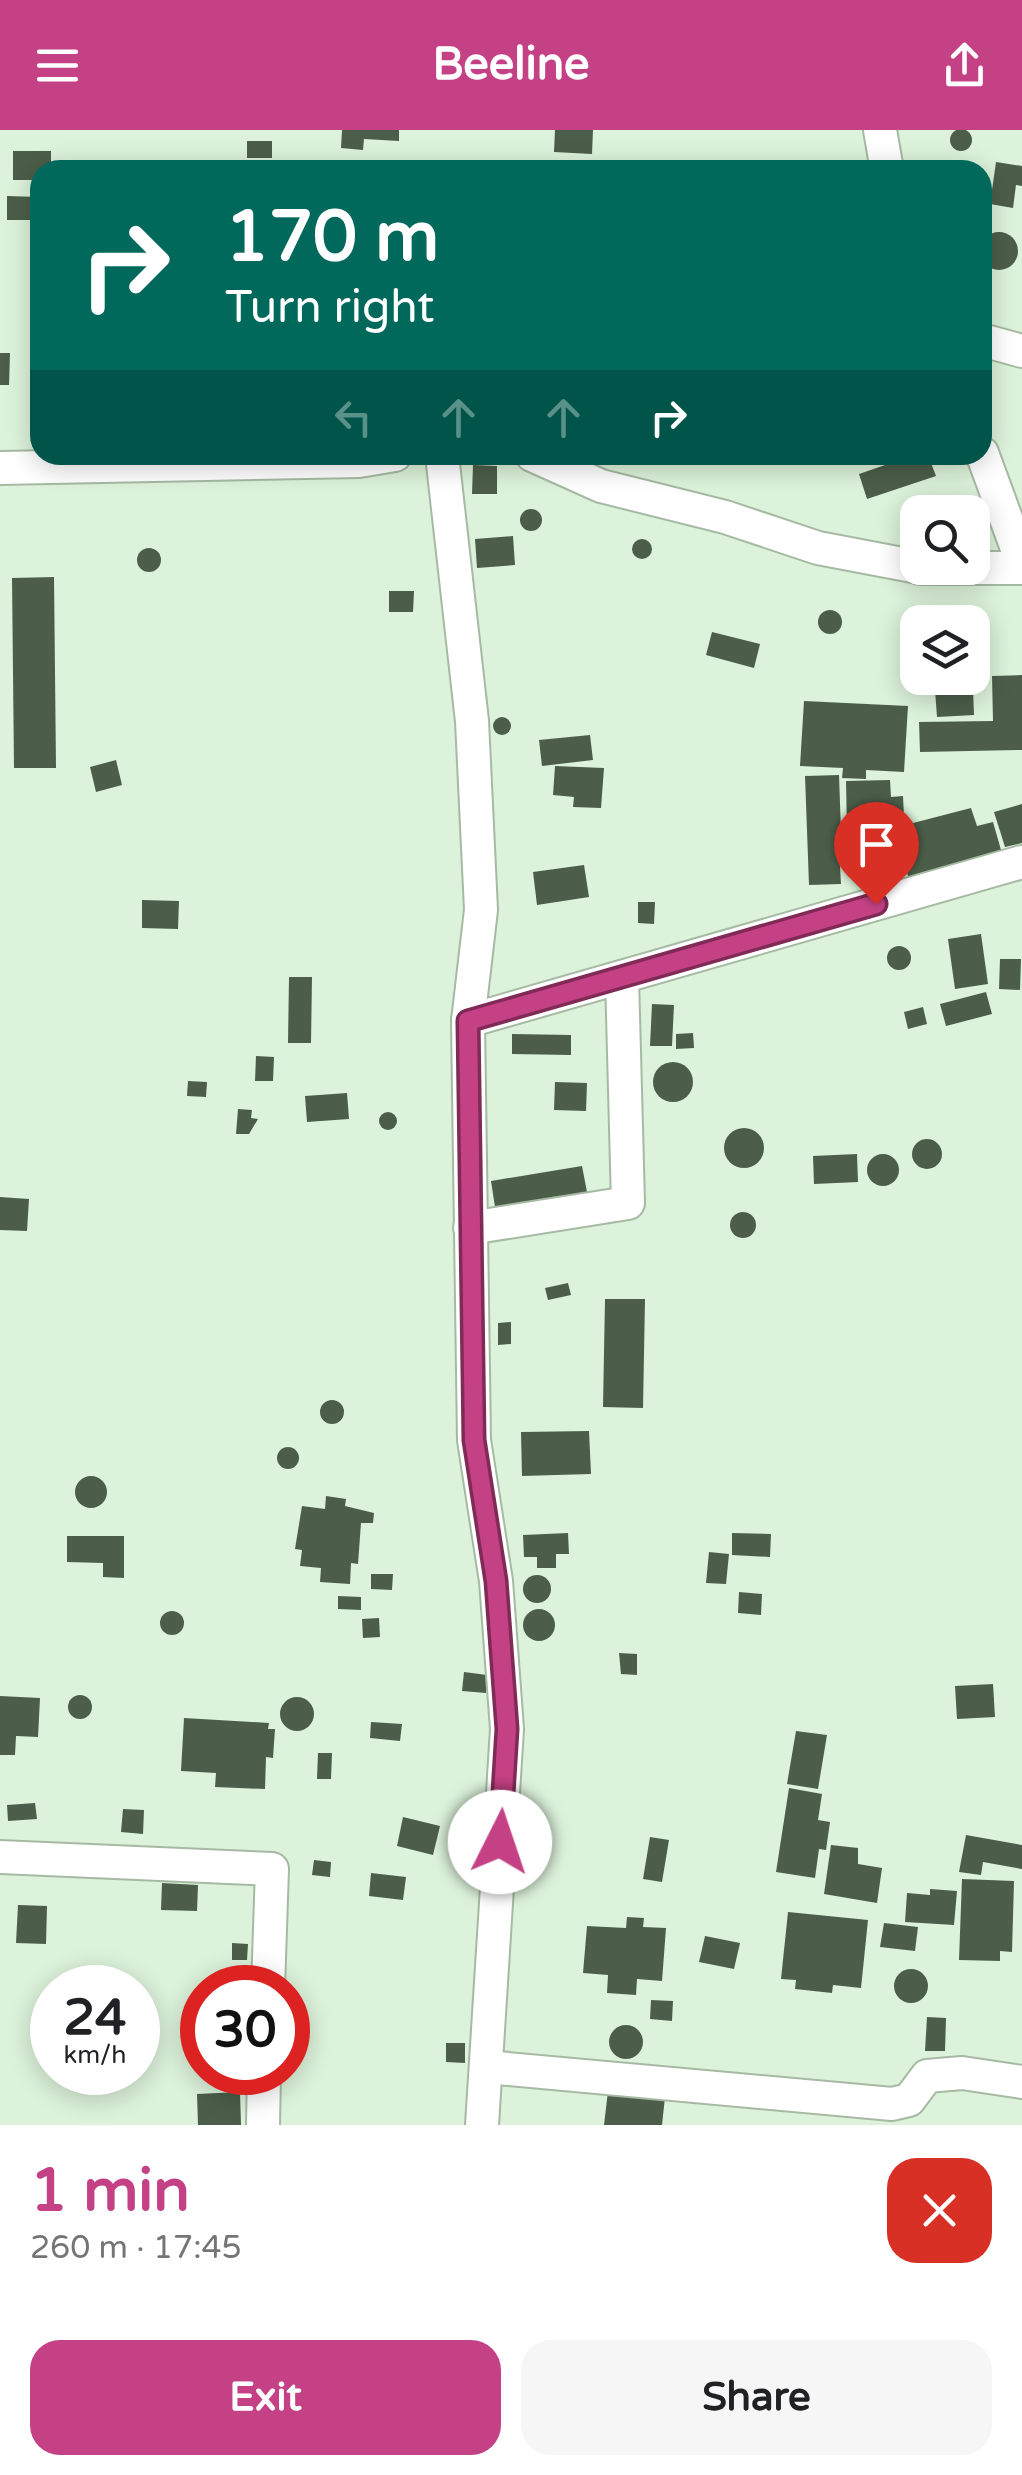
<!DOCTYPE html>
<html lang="en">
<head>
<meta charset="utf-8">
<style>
  :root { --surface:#fff; --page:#f6f6f6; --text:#202124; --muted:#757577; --accent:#c54185 }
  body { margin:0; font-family:"Varela Round",sans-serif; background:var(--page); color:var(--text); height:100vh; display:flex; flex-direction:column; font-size:38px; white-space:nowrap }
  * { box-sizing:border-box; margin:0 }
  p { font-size:32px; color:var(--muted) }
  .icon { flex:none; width:55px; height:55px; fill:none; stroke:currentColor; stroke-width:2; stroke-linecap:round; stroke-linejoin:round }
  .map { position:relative; height:1995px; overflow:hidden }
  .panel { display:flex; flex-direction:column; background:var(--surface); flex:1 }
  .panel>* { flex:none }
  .guide { position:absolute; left:30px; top:30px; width:962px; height:305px; border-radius:30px; box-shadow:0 5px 25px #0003; background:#00695c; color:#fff; overflow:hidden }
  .tools { position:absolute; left:900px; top:365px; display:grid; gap:20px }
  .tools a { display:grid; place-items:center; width:90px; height:90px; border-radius:20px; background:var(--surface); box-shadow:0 5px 25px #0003; font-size:50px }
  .speed { position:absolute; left:30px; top:1835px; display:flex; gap:20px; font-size:50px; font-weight:700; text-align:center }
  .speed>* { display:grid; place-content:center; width:130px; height:130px; border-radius:50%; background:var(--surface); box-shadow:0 5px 25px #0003; line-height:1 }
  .speed small { font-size:25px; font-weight:400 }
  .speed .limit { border:15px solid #d22; background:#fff; color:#111 }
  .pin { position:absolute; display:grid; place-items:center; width:85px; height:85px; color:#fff; margin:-102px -42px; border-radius:50% 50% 50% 0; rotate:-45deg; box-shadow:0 0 10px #0007 }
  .pin .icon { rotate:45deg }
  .me { position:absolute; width:110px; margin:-55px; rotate:4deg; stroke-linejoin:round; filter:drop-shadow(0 0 8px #0008) }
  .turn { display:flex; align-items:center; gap:35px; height:210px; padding:0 30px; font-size:45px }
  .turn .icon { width:130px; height:130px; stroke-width:2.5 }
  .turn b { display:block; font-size:70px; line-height:85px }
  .lanes { display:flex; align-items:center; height:95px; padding:0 30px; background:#0003; justify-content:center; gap:50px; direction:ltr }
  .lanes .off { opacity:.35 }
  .round { display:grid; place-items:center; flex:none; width:105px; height:105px; border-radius:30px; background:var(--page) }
  .summary { display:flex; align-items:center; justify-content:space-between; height:170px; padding:0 30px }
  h1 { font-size:60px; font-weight:700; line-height:75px; color:var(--accent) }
  .action { display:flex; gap:20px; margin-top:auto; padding:20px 30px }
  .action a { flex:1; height:115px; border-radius:30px; background:var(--accent); color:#fff; font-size:40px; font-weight:700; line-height:115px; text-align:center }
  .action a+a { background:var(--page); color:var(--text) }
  header { display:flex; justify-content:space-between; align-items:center; height:130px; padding:0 30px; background:var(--accent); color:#fff; font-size:45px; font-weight:700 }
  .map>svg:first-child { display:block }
  .building { fill:#4c5e4a }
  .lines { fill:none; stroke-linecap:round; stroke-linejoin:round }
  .minor-casing { stroke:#a6baa3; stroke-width:36 }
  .minor { stroke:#fff; stroke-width:32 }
  .route-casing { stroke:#802a56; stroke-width:25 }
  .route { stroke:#c54185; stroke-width:18 }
</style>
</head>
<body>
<header><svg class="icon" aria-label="menu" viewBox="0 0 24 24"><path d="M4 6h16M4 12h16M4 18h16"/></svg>Beeline<svg class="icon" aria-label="share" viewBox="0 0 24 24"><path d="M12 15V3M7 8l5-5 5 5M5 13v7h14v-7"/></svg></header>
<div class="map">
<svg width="1022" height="1995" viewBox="0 0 1022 1995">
  <rect width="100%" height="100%" fill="#dcf2da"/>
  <g class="building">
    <circle cx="961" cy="10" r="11"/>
    <polygon points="342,0 399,0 399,11 364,9 363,20 341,18"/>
    <polygon points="555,0 593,0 592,24 554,22"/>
    <rect x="247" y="11" width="25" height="17"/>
    <polygon points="13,21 51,21 51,40 40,40 40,50 13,50"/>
    <polygon points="996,32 1022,36 1022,56 1016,55 1013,78 990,74"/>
    <polygon points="7,66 39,67 39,90 7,90"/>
    <circle cx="999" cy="121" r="19"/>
    <polygon points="0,223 10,223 9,255 0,255"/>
    <polygon points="914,325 928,325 936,346 867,369 859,344"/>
    <polygon points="473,335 497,336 497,364 472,364"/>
    <circle cx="531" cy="390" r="11"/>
    <polygon points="513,406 515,435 477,438 475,409"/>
    <circle cx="642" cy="419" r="10"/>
    <circle cx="149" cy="430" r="12"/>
    <polygon points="54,447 56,638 14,638 12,448"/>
    <polygon points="389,461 414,461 413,482 389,482"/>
    <circle cx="830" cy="492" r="12"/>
    <polygon points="712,502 760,514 754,538 706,525"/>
    <polygon points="1022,545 1022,620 920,622 919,592 993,591 992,546"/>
    <polygon points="973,559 974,585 937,587 935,560"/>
    <polygon points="804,571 908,576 904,642 866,640 866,649 842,648 843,638 800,636"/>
    <circle cx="502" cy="596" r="9"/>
    <polygon points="590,605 593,630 542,636 539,610"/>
    <polygon points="116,630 122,655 96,662 90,637"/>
    <polygon points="555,636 604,638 601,678 573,677 574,667 553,665"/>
    <polygon points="839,645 841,701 847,701 846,651 890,650 891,667 903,666 905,708 895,708 895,731 851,732 850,719 839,719 841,754 809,755 805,646"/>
    <polygon points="1022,674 1022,713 1005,717 994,682"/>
    <polygon points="971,678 977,696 993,692 1003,727 910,753 898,711 917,706 913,693"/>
    <polygon points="584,735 589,767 537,775 533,742"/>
    <polygon points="142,770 179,771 178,799 142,798"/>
    <polygon points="638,772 655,772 654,794 638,793"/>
    <polygon points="981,804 988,854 955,859 948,809"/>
    <circle cx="899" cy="828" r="12"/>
    <polygon points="1000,829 1021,829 1020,860 999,859"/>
    <polygon points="289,847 312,847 311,913 288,913"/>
    <polygon points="986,862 992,884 946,896 940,874"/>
    <polygon points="652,874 674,875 672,916 650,916"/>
    <polygon points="923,877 927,894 908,899 904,882"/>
    <polygon points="693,903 694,918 676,919 676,904"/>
    <polygon points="512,904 571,905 571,925 512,924"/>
    <polygon points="256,926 274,927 273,951 255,951"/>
    <circle cx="673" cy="952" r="20"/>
    <polygon points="188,951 207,952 206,967 187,966"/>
    <polygon points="555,952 587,953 586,981 554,980"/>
    <polygon points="347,963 349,989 307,992 305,966"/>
    <polygon points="238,979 252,980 251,988 258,989 249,1004 236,1004"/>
    <circle cx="388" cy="991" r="9"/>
    <circle cx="744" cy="1018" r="20"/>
    <circle cx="927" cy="1024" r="15"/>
    <circle cx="883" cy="1040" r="16"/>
    <polygon points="857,1024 858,1052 814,1054 813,1026"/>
    <polygon points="582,1036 587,1062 495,1077 491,1051"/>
    <polygon points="0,1067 29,1069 27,1101 0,1100"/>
    <circle cx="743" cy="1095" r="13"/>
    <polygon points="568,1153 571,1165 548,1170 545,1158"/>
    <polygon points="605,1169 645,1169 643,1278 603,1277"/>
    <polygon points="511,1192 511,1214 498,1215 498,1193"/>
    <circle cx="332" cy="1282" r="12"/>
    <polygon points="589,1301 591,1344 522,1346 521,1302"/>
    <circle cx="288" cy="1328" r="11"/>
    <circle cx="91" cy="1362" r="16"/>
    <polygon points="326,1366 346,1369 345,1376 374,1383 373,1393 361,1393 358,1434 351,1433 350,1454 320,1452 321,1438 300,1436 302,1420 295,1419 302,1376 325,1379"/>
    <polygon points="568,1403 569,1424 556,1424 556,1438 537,1438 537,1427 524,1427 523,1405"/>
    <polygon points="732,1403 771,1404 770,1427 732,1425"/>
    <polygon points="67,1406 124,1406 124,1448 103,1447 103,1433 67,1432"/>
    <polygon points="709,1422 729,1424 726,1454 706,1453"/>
    <polygon points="371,1444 393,1444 392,1460 371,1459"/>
    <circle cx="537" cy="1459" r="14"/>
    <polygon points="739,1462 762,1464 761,1485 738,1483"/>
    <polygon points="338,1466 361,1467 361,1480 338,1479"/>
    <circle cx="539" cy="1495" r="16"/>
    <circle cx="172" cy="1493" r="12"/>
    <polygon points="379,1488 380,1507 363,1508 362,1489"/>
    <polygon points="619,1523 637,1524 637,1545 621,1544"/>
    <polygon points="464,1542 487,1545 486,1563 462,1561"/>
    <polygon points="993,1554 995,1587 957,1589 955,1556"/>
    <circle cx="80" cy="1577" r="12"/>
    <polygon points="0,1566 40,1568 38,1607 16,1606 15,1625 0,1625"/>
    <circle cx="297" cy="1584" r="17"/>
    <polygon points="184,1588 269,1593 268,1599 275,1599 273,1628 266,1627 265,1659 215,1657 216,1643 181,1641"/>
    <polygon points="371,1592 402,1594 400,1611 370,1608"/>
    <polygon points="796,1601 827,1605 818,1659 787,1654"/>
    <polygon points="318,1623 332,1623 331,1649 317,1649"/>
    <polygon points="789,1658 822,1664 818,1690 830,1692 826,1720 819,1719 815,1748 776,1742"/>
    <polygon points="35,1673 37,1689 8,1691 7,1675"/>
    <polygon points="123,1679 144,1680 143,1704 121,1702"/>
    <polygon points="403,1687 440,1696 433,1725 397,1716"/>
    <polygon points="471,1694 489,1694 489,1726 470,1726"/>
    <polygon points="966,1705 1022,1715 1022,1739 983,1732 981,1745 959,1742"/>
    <polygon points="650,1707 669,1710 662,1752 643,1749"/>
    <polygon points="831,1715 858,1718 858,1734 882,1738 877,1773 824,1764"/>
    <polygon points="314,1730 331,1732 330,1747 312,1745"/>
    <polygon points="371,1743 406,1747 403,1770 369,1766"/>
    <polygon points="962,1749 1014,1751 1012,1822 1000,1821 1000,1831 959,1830"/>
    <polygon points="162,1753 198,1755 197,1781 161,1780"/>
    <polygon points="930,1759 957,1761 954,1795 905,1792 907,1763 930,1765"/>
    <polygon points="18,1775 47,1776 46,1814 16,1813"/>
    <polygon points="788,1782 868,1790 861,1858 833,1855 832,1863 795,1859 796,1850 781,1849"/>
    <polygon points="627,1787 644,1788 643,1797 666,1798 662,1851 637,1849 636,1865 607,1863 608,1845 583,1843 587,1796 626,1798"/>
    <polygon points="884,1793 918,1797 915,1821 880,1817"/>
    <polygon points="705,1806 740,1813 734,1839 699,1832"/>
    <polygon points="232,1813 248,1814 247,1830 232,1830"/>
    <circle cx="911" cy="1856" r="17"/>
    <polygon points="651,1870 673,1871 672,1891 650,1889"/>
    <polygon points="927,1887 946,1888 945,1921 925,1921"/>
    <circle cx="626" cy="1912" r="17"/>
    <polygon points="446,1913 465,1913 465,1933 446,1932"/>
    <polygon points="608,1961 665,1967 662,1995 604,1995"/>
    <polygon points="240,1962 241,1995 198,1995 197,1964"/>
  </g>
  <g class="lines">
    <g class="minor-casing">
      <g id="minor">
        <polyline points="880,0 887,40"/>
        <polyline points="982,210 1022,221"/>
        <polyline points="982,323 1022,432"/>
        <polyline points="442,325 472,591 481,780 468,891 474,1310 496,1451 507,1599 482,1995"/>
        <polyline points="532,325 601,356 725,387 818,418 918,437"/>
        <polyline points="0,338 359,331 395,325"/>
        <polyline points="920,438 1022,438"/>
        <polyline points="468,891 1022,732"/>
        <polyline points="470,1098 628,1073 622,847"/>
        <polyline points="0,1727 272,1739 268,1858"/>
        <polyline points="486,1937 892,1974 909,1970 927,1946 962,1943 1022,1952"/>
        <polyline points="263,1995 264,1942"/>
      </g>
    </g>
    <use href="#minor" class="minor"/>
  </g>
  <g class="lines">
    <g class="route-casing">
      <polyline id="route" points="500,1712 507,1599 496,1451 474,1310 468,891 876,774"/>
    </g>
    <use href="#route" class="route"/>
  </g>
</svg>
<div class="tools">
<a><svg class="icon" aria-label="search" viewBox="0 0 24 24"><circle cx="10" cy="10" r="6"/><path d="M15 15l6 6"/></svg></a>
<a><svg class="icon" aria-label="layers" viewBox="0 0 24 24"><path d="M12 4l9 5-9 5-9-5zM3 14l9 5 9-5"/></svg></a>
</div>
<div class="speed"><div>24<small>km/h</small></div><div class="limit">30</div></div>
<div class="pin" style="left:876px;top:774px;background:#d93025"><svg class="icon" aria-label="arrive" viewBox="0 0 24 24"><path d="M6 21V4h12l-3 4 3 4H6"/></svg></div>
<svg class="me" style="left:500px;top:1712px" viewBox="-20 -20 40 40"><circle r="19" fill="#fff"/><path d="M0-13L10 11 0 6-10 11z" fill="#c54185"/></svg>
<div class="guide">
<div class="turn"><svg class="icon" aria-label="right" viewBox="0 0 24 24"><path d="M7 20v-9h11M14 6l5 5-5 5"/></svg><div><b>170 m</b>Turn right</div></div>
<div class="lanes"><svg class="icon off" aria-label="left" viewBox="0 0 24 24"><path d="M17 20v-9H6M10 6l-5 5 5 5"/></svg><svg class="icon off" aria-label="ahead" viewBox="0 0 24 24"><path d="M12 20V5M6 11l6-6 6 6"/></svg><svg class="icon off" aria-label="ahead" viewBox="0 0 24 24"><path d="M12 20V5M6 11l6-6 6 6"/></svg><svg class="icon" aria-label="right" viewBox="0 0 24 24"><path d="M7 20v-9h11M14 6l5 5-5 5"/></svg></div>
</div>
</div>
<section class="panel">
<div class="summary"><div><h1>1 min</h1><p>260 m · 17:45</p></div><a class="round" style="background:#d93025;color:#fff"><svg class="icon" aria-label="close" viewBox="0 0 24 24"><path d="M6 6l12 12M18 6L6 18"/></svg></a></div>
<div class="action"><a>Exit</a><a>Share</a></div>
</section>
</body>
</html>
